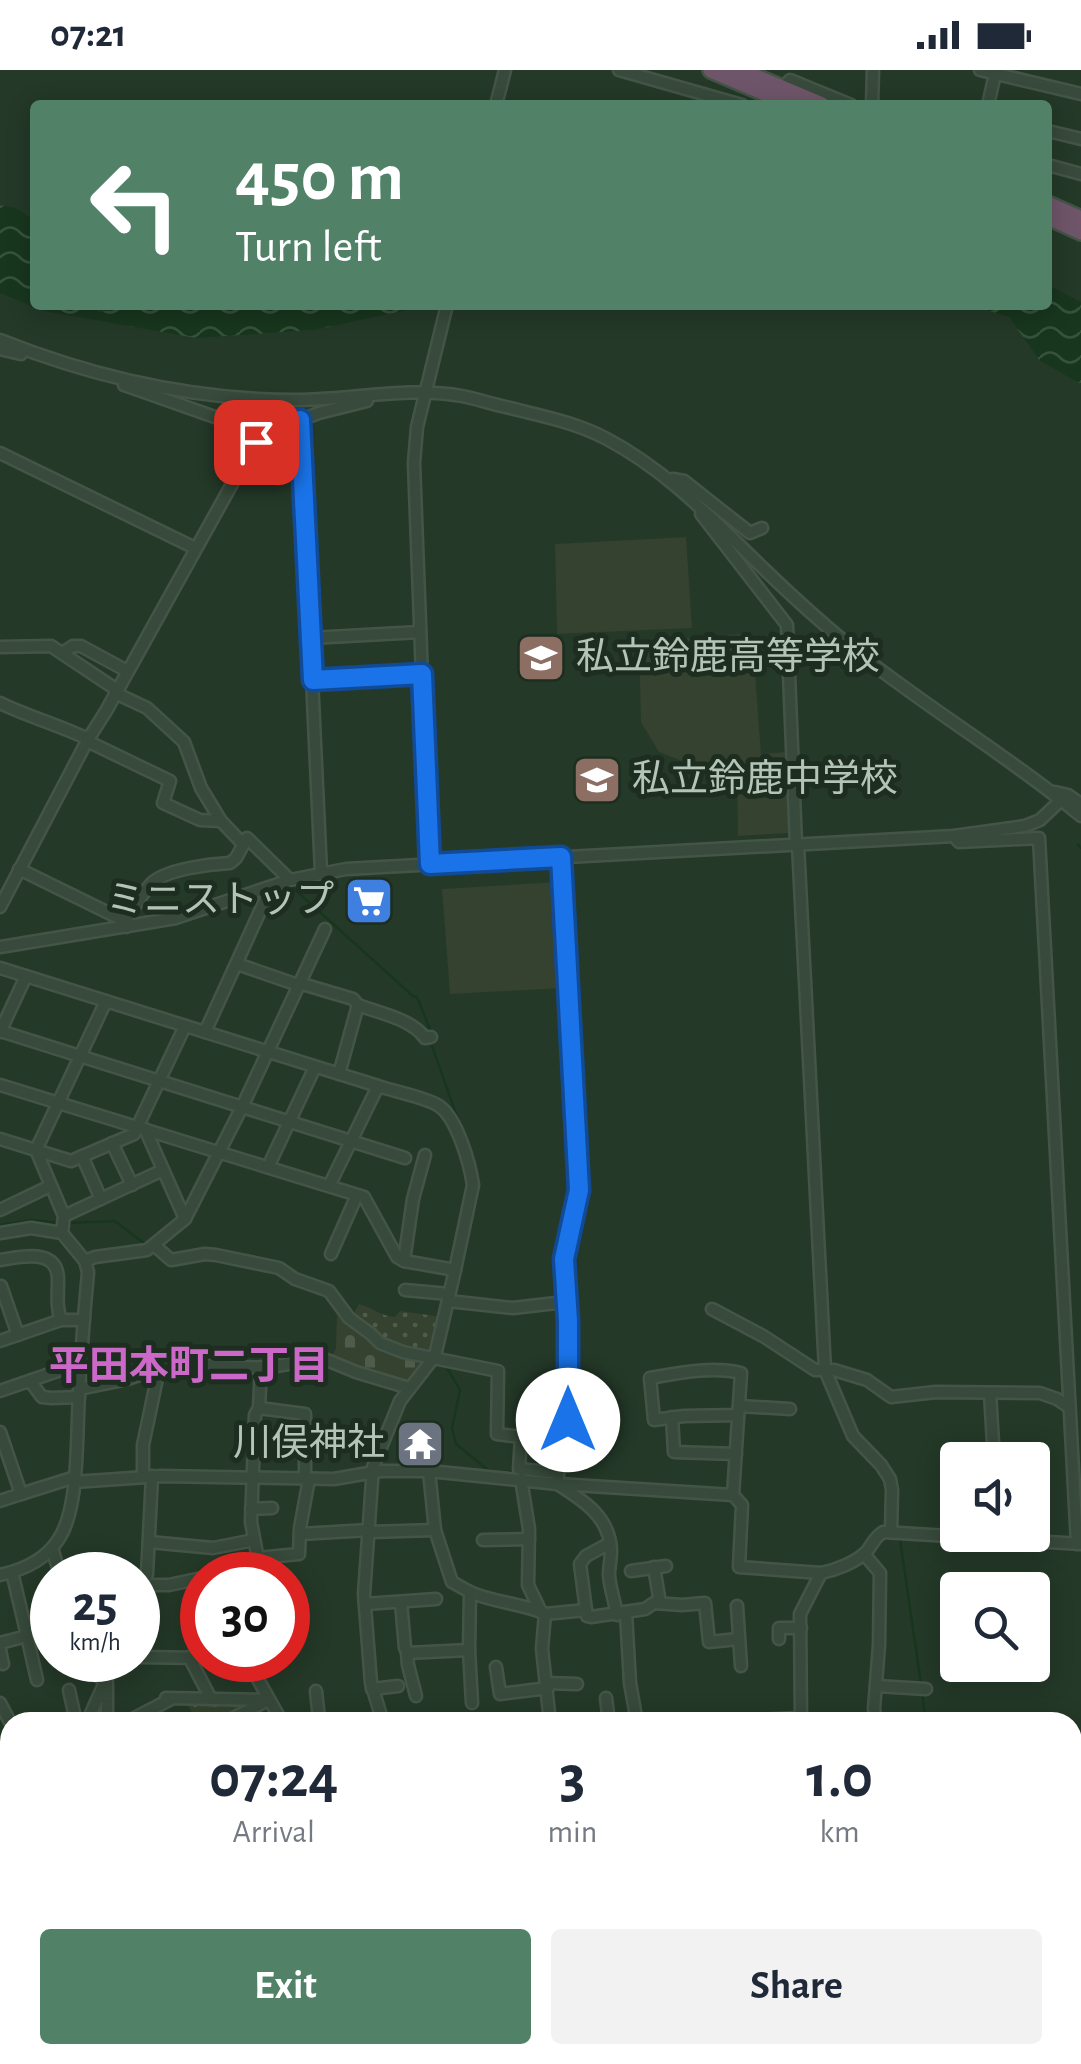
<!DOCTYPE html>
<html lang="en">
<head>
<meta charset="utf-8">
<style>
  :root { --surface:#fff; --page:#f2f2f3; --text:#1f2937; --muted:#747a83; --accent:#518268 }
  body { margin:0; font-family:"Alegreya Sans","Noto Sans JP",sans-serif; background:var(--page); color:var(--text); height:100vh; display:flex; flex-direction:column; font-size:38px; white-space:nowrap }
  * { box-sizing:border-box; margin:0 }
  p { font-size:32px; color:var(--muted) }
  .icon { flex:none; width:55px; height:55px; fill:none; stroke:currentColor; stroke-width:2; stroke-linecap:round; stroke-linejoin:round }
  .map { position:relative; flex:1; overflow:hidden }
  .side { position:absolute; left:0px; top:1642px; width:1082px; height:352px; display:flex; flex-direction:column; background:var(--surface); border-radius:30px 30px 0 0; box-shadow:0 5px 25px #0003 }
  .side>* { flex:none }
  .top-card { position:absolute; left:30px; top:30px; width:1022px; height:210px; border-radius:10px; box-shadow:0 5px 25px #0003; background:#518268; color:#fff; overflow:hidden }
  .fabs { position:absolute; left:940px; top:1372px; display:grid; gap:20px }
  .fabs a { display:grid; place-items:center; width:110px; height:110px; border-radius:10px; background:var(--surface); box-shadow:0 5px 25px #0003; font-size:50px }
  .speed { position:absolute; left:30px; top:1482px; display:flex; gap:20px; font-size:50px; font-weight:700; text-align:center }
  .speed>* { display:grid; place-content:center; width:130px; height:130px; border-radius:50%; background:var(--surface); box-shadow:0 5px 25px #0003; line-height:1 }
  .speed small { font-size:25px; font-weight:400 }
  .speed .limit { border:15px solid #d22; background:#fff; color:#111 }
  .pin { position:absolute; display:grid; place-items:center; width:85px; height:85px; color:#fff; margin:-42px; border-radius:20px; box-shadow:0 5px 15px #0006 }
  .me { position:absolute; width:110px; margin:-55px; rotate:0deg; stroke-linejoin:round; filter:drop-shadow(0 0 8px #0008) }
  .turn { display:flex; align-items:center; gap:35px; height:210px; padding:0 40px; font-size:45px }
  .turn .icon { width:130px; height:130px; stroke-width:2.5 }
  .turn b { display:block; font-size:70px; line-height:85px }
  .eta { display:flex; justify-content:space-evenly; align-items:center; height:170px; text-align:center }
  .eta b { font-size:60px; font-weight:700; line-height:70px }
  .button { display:flex; gap:20px; margin-top:auto; padding:20px 40px }
  .button a { flex:1; height:115px; border-radius:10px; background:var(--accent); color:#fff; font-size:40px; font-weight:700; line-height:115px; text-align:center }
  .button a+a { background:var(--page); color:var(--text) }
  .status { display:flex; justify-content:space-between; align-items:center; height:70px; padding:0 50px; background:var(--surface); direction:ltr }
  .status svg { height:28px; fill:currentColor }
  .map>svg:first-child { display:block }
  .cemetery { fill:url(#cemetery-stones) }
  .park { fill:url(#park-dots) }
  .pitch { fill:#34422f }
  .water { fill:url(#water-waves) }
  .lines { fill:none; stroke-linecap:round; stroke-linejoin:round }
  .stream { stroke:#18361e; stroke-width:2.5 }
  .minor-casing { stroke:#445547; stroke-width:15 }
  .highway-casing { stroke:#435446; stroke-width:20 }
  .minor { stroke:#374a3b; stroke-width:10 }
  .highway { stroke:#6f5569; stroke-width:15 }
  .route-casing { stroke:#114b97; stroke-width:25 }
  .route { stroke:#1a73e8; stroke-width:18 }
  .labels { text-anchor:middle; dominant-baseline:central; stroke-width:10; stroke-linejoin:round; paint-order:stroke }
  .poi-label { font-size:38px; fill:#b3c5b7; stroke:#1d2e20; text-anchor:start }
  .neighbourhood-label { font-size:40px; font-weight:bold; fill:#cb68c8; stroke:#1d2e20 }
</style>
</head>
<body>
<div class="status"><b>07:21</b><svg viewBox="0 0 49 12"><path d="M0 12V9h3v3zM5 12V6h3v6zM10 12V3h3v9zM15 12V0h3v12zM26 1h20v11H26zM47 4h2v5h-2z"/></svg></div>
<div class="map">
<svg width="1081" height="1994" viewBox="0 0 1081 1994">
  <defs>
    <pattern id="cemetery-stones" width="16" height="16" patternUnits="userSpaceOnUse" patternTransform="scale(2.5)"><rect width="16" height="16" fill="#34422f"/><path d="M2 7V4a2 2 0 0 1 4 0v3zM10 15v-3a2 2 0 0 1 4 0v3z" fill="#4f5c4b"/></pattern>
    <pattern id="park-dots" width="8" height="8" patternUnits="userSpaceOnUse" patternTransform="scale(2.5)"><rect width="8" height="8" fill="#34422f"/><path d="M2 2h.1M6 6h.1" fill="none" stroke="#4f5c4b" stroke-width="1.8" stroke-linecap="round"/></pattern>
    <pattern id="water-waves" width="16" height="10" patternUnits="userSpaceOnUse" patternTransform="scale(2.5)"><rect width="16" height="10" fill="#18361e"/><path d="M0 5q4-4 8 0t8 0" fill="none" stroke="#37523c"/></pattern>
  </defs>
  <rect width="100%" height="100%" fill="#243928"/>
  <polygon class="cemetery" points="337,1245 347,1256 367,1268 374,1277 424,1291 408,1313 331,1289 336,1278"/>
  <g class="park">
    <path d="M359,1234C373,1238 380,1246 395,1247L400,1241L442,1247L433,1281L430,1283L381,1272L351,1248Z"/>
    <polygon points="186,1632 247,1633 249,1637 219,1652 197,1652"/>
  </g>
  <g class="pitch">
    <polygon points="686,467 692,558 557,564 555,474"/>
    <polygon points="752,563 761,684 785,682 790,763 738,766 737,693 719,698 687,693 659,682 641,652 639,572"/>
    <polygon points="559,812 564,918 450,924 442,819"/>
  </g>
  <g class="water">
    <polygon points="0,135 16,138 35,151 35,235 91,235 99,242 154,235 431,235 314,260 196,268 44,241 0,223"/>
    <polygon points="1048,215 1081,232 1081,314 1040,291 1009,247 970,235 1048,235"/>
  </g>
  <g class="lines">
    <g class="stream">
      <polyline points="1078,775 1081,778"/>
      <polyline points="248,779 266,794"/>
      <polyline points="291,816 413,926 417,927 431,962"/>
      <polyline points="430,970 462,1061"/>
      <polyline points="66,1153 115,1151 145,1174"/>
      <polyline points="0,1155 32,1150 58,1153"/>
      <polyline points="454,1226 477,1126 478,1113 472,1088"/>
      <polyline points="446,1296 460,1320 452,1358 456,1374 488,1400 520,1404"/>
      <polyline points="1046,1320 1065,1327"/>
      <polyline points="887,1466 886,1468 900,1469 921,1614"/>
      <polyline points="1049,1477 1081,1479"/>
      <polyline points="621,1550 625,1611 631,1652"/>
      <polyline points="922,1622 926,1652"/>
      <polyline points="974,1985 976,1994"/>
    </g>
    <g class="minor-casing">
      <g id="minor">
        <polyline points="619,0 742,35"/>
        <polyline points="980,0 1081,24"/>
        <polyline points="782,19 790,10 851,35"/>
        <polyline points="496,35 505,0"/>
        <polyline points="872,35 873,0"/>
        <polyline points="988,35 995,4"/>
        <polyline points="1048,61 1081,69"/>
        <polyline points="1048,95 1081,104"/>
        <path d="M0,270C93,307 195,330 296,330C351,330 408,316 462,326C477,329 492,334 506,337C541,346 575,352 607,369C669,402 714,451 764,499C795,529 827,558 861,585C932,641 1011,688 1081,746"/>
        <polyline points="0,279 21,284"/>
        <polyline points="124,315 263,364"/>
        <polyline points="300,350 321,802"/>
        <polyline points="0,383 195,478"/>
        <polyline points="673,409 684,411 750,463 762,458"/>
        <polyline points="701,444 787,555 796,774"/>
        <polyline points="311,568 420,562"/>
        <polyline points="0,577 51,576 117,620"/>
        <polyline points="62,583 73,576 81,576 127,601"/>
        <polyline points="313,610 422,604"/>
        <polyline points="115,623 147,638 184,672 201,718 221,751 242,773"/>
        <path d="M0,633C29,647 59,655 88,669"/>
        <polyline points="87,671 170,711 163,733 200,750 221,751"/>
        <polyline points="1055,722 1068,725 1081,734"/>
        <polyline points="954,766 959,772 1039,768 1077,1474"/>
        <polyline points="798,775 825,1300 853,1366 881,1395 890,1409 892,1420 891,1462"/>
        <polyline points="429,794 414,393 417,357 447,235"/>
        <polyline points="19,799 125,851 126,857"/>
        <polyline points="0,837 87,671 106,641 252,378 263,364 319,343 367,331"/>
        <path d="M125,851C133,840 144,820 153,812C169,799 210,794 230,793L236,788L247,768L290,810"/>
        <polyline points="0,877 176,848 290,810 346,799 954,766 1025,756 1040,750 1061,730"/>
        <polyline points="237,894 298,915"/>
        <polyline points="0,898 378,1016 329,1116"/>
        <polyline points="299,913 353,929 358,935 339,1004"/>
        <path d="M358,935C379,943 412,949 425,968L431,967"/>
        <polyline points="0,961 405,1088"/>
        <polyline points="0,962 26,906"/>
        <polyline points="205,962 267,826 266,819"/>
        <polyline points="0,1015 364,1127 397,1187 404,1191 455,1200 435,1286 400,1331 373,1397 364,1524 371,1613 383,1652"/>
        <path d="M378,1016C393,1021 428,1028 439,1036C457,1048 470,1094 473,1115L455,1200"/>
        <polyline points="145,1059 185,1149"/>
        <polyline points="0,1069 71,1091 134,1064 185,956"/>
        <polyline points="112,1073 132,1115"/>
        <polyline points="82,1086 101,1129"/>
        <polyline points="268,1097 315,997"/>
        <polyline points="0,1140 50,1116"/>
        <polyline points="64,1146 163,1100"/>
        <path d="M0,1163L31,1158L62,1163L85,1191L88,1202C84,1244 81,1285 79,1326C76,1365 80,1439 58,1470C45,1490 23,1500 0,1505"/>
        <polyline points="62,1163 64,1146 36,1080 106,931"/>
        <polyline points="154,1175 171,1190 205,1184 216,1185 279,1198 295,1209 329,1221 349,1248 371,1264 380,1273 403,1282 498,1301 497,1364 521,1367 519,1399 558,1403"/>
        <polyline points="331,1184 357,1125"/>
        <path d="M0,1190C21,1187 58,1177 58,1210C58,1225 56,1236 61,1250"/>
        <polyline points="85,1191 95,1187 147,1180 185,1149 242,1037 325,859"/>
        <polyline points="404,1191 413,1129 425,1085"/>
        <polyline points="1,1216 18,1265"/>
        <polyline points="405,1220 449,1224"/>
        <polyline points="448,1231 513,1238 565,1232"/>
        <polyline points="712,1239 763,1266 815,1300 834,1300 867,1310 891,1327 936,1322 1040,1323 1057,1329 1069,1337"/>
        <polyline points="0,1271 61,1250 84,1250"/>
        <polyline points="30,1311 42,1327 52,1328 79,1327"/>
        <polyline points="79,1319 128,1309 165,1296 182,1294 265,1298 322,1288 356,1302 409,1318"/>
        <polyline points="0,1321 81,1293"/>
        <polyline points="990,1323 994,1390"/>
        <polyline points="739,1336 790,1339"/>
        <polyline points="259,1338 305,1344 305,1409"/>
        <polyline points="672,1347 674,1382 736,1384"/>
        <polyline points="0,1362 21,1424 0,1431"/>
        <polyline points="429,1401 435,1460 452,1512 470,1522 469,1580 472,1633"/>
        <polyline points="143,1407 143,1375 159,1299"/>
        <polyline points="521,1409 529,1459 528,1515 541,1542 545,1544 542,1579 550,1652"/>
        <path d="M74,1412L161,1406L334,1409L380,1401H429L558,1414L733,1425L742,1435L739,1497L821,1503C836,1500 857,1492 867,1481C873,1473 875,1467 883,1462L1081,1474"/>
        <polyline points="558,1414 558,1403 568,1350 568,1251 564,1189 579,1125 561,787"/>
        <path d="M559,1415C584,1431 610,1447 611,1481C611,1489 609,1497 609,1505C610,1519 615,1532 617,1545"/>
        <polyline points="21,1424 75,1407"/>
        <path d="M733,1425L741,1303C712,1296 679,1303 650,1308L654,1350L684,1346L738,1345"/>
        <polyline points="251,1439 272,1438"/>
        <polyline points="370,1462 435,1460"/>
        <polyline points="300,1464 370,1460"/>
        <polyline points="483,1470 529,1469"/>
        <polyline points="149,1472 213,1478 254,1470"/>
        <polyline points="52,1478 60,1505"/>
        <polyline points="864,1484 880,1503 879,1575 874,1639 876,1652"/>
        <polyline points="257,1488 299,1484 300,1458 309,1409"/>
        <polyline points="654,1497 660,1533"/>
        <polyline points="631,1501 666,1496"/>
        <polyline points="12,1502 25,1557 51,1551 52,1556"/>
        <polyline points="221,1505 259,1498"/>
        <polyline points="261,1505 251,1452 255,1345 259,1338 261,1297"/>
        <polyline points="139,1515 169,1515 202,1508"/>
        <path d="M470,1522C492,1532 518,1533 541,1542"/>
        <polyline points="138,1529 147,1504 152,1406"/>
        <polyline points="401,1532 405,1578"/>
        <polyline points="365,1534 436,1529"/>
        <polyline points="737,1536 741,1596"/>
        <polyline points="586,1540 580,1494 586,1486 610,1473"/>
        <polyline points="626,1543 630,1613 637,1652"/>
        <polyline points="545,1544 586,1540 587,1546 591,1547 645,1539 654,1533 682,1535 705,1533 709,1572 738,1569"/>
        <polyline points="25,1557 37,1610"/>
        <polyline points="779,1569 779,1558 801,1558"/>
        <polyline points="0,1573 27,1566"/>
        <polyline points="0,1580 3,1594"/>
        <polyline points="138,1587 202,1588"/>
        <polyline points="189,1587 211,1629"/>
        <polyline points="78,1590 107,1613 107,1652"/>
        <polyline points="247,1590 282,1652"/>
        <polyline points="496,1597 500,1624 548,1618"/>
        <polyline points="547,1613 577,1614"/>
        <polyline points="876,1616 926,1619"/>
        <polyline points="372,1619 398,1616"/>
        <polyline points="69,1620 76,1652"/>
        <polyline points="316,1621 319,1649 317,1652"/>
        <polyline points="416,1626 408,1595 407,1583 469,1580"/>
        <polyline points="166,1628 269,1630"/>
        <polyline points="606,1628 609,1652"/>
        <polyline points="0,1633 10,1652"/>
        <polyline points="38,1652 42,1650"/>
        <polyline points="87,1652 115,1590"/>
        <polyline points="127,1652 171,1629"/>
        <polyline points="226,1652 268,1630"/>
        <polyline points="717,1652 801,1648"/>
        <polyline points="801,1652 800,1544 821,1503"/>
        <polyline points="0,1724 10,1724"/>
        <polyline points="0,1810 10,1805"/>
        <polyline points="0,1881 10,1905"/>
        <polyline points="342,1985 346,1994"/>
        <polyline points="657,1985 660,1994"/>
        <polyline points="836,1985 838,1994"/>
        <polyline points="197,1989 207,1985"/>
        <polyline points="18,1994 39,1985"/>
        <polyline points="432,1994 433,1985"/>
      </g>
    </g>
    <g class="highway-casing">
      <g id="highway">
        <polyline points="711,0 793,35"/>
        <polyline points="739,0 822,35"/>
        <polyline points="1048,134 1081,149"/>
        <polyline points="1048,147 1081,162"/>
      </g>
    </g>
    <use href="#minor" class="minor"/>
    <use href="#highway" class="highway"/>
  </g>
  <g class="lines">
    <g class="route-casing">
      <polyline id="route" points="256,372 263,364 300,350 313,610 422,604 430,794 561,787 579,1120 564,1189 568,1251 568,1350"/>
    </g>
    <use href="#route" class="route"/>
  </g>
  <defs>
    <g id="school-square" transform="scale(2.5)"><rect x="-9" y="-9" width="18" height="18" rx="4" fill="#8d6e63" stroke="#1d2e20"/><path d="M0-5L7-2L0 1L-7-2ZM-4 1L0 2.5L4 1V4Q0 6-4 4Z" fill="#fff"/></g>
    <g id="supermarket-square" transform="scale(2.5)"><rect x="-9" y="-9" width="18" height="18" rx="4" fill="#3f7fe0" stroke="#1d2e20"/><path d="M-6-5.5h2.5l.6 2H6L4.5 2H-2.5L-4.4-4H-6ZM-1.5 3.2a1.3 1.3 0 1 0 .1 0ZM3 3.2a1.3 1.3 0 1 0 .1 0Z" fill="#fff"/></g>
    <g id="temple-square" transform="scale(2.5)"><rect x="-9" y="-9" width="18" height="18" rx="4" fill="#6b7280" stroke="#1d2e20"/><path d="M0-6L5-2H3V0L6.5 2.5H4V6H1.5V3h-3V6H-4V2.5H-6.5L-3 0V-2H-5Z" fill="#fff"/></g>
  </defs>
  <g fill-rule="evenodd">
    <use href="#school-square" x="541" y="588"/>
    <use href="#school-square" x="597" y="710"/>
    <use href="#supermarket-square" x="369" y="831"/>
    <use href="#temple-square" x="420" y="1374"/>
  </g>
  <g class="labels">
    <g class="poi-label">
      <text x="576" y="588">私立鈴鹿高等学校</text>
      <text x="632" y="710">私立鈴鹿中学校</text>
      <text x="334" y="831" text-anchor="end">ミニストップ</text>
      <text x="385" y="1374" text-anchor="end">川俣神社</text>
    </g>
    <g class="neighbourhood-label">
      <text x="189" y="1297">平田本町二丁目</text>
    </g>
  </g>
</svg>
<div class="fabs">
<a><svg class="icon" aria-label="sound" viewBox="0 0 24 24"><path d="M4 9h4l5-4v14l-5-4H4zM17 9q2 3 0 6"/></svg></a>
<a><svg class="icon" aria-label="search" viewBox="0 0 24 24"><circle cx="10" cy="10" r="6"/><path d="M15 15l6 6"/></svg></a>
</div>
<div class="speed"><div>25<small>km/h</small></div><div class="limit">30</div></div>
<div class="pin" style="left:256px;top:372px;background:#d93025"><svg class="icon" aria-label="arrive" viewBox="0 0 24 24"><path d="M6 21V4h12l-3 4 3 4H6"/></svg></div>
<svg class="me" style="left:568px;top:1350px" viewBox="-20 -20 40 40"><circle r="19" fill="#fff"/><path d="M0-13L10 11 0 6-10 11z" fill="#1a73e8"/></svg>
<div class="top-card">
<div class="turn"><svg class="icon" aria-label="left" viewBox="0 0 24 24"><path d="M17 20v-9H6M10 6l-5 5 5 5"/></svg><div><b>450 m</b>Turn left</div></div>
</div>
<section class="side">
<div class="eta">
<div><b>07:24</b><p>Arrival</p></div>
<div><b>3</b><p>min</p></div>
<div><b>1.0</b><p>km</p></div>
</div>
<div class="button"><a>Exit</a><a>Share</a></div>
</section>
</div>
</body>
</html>
